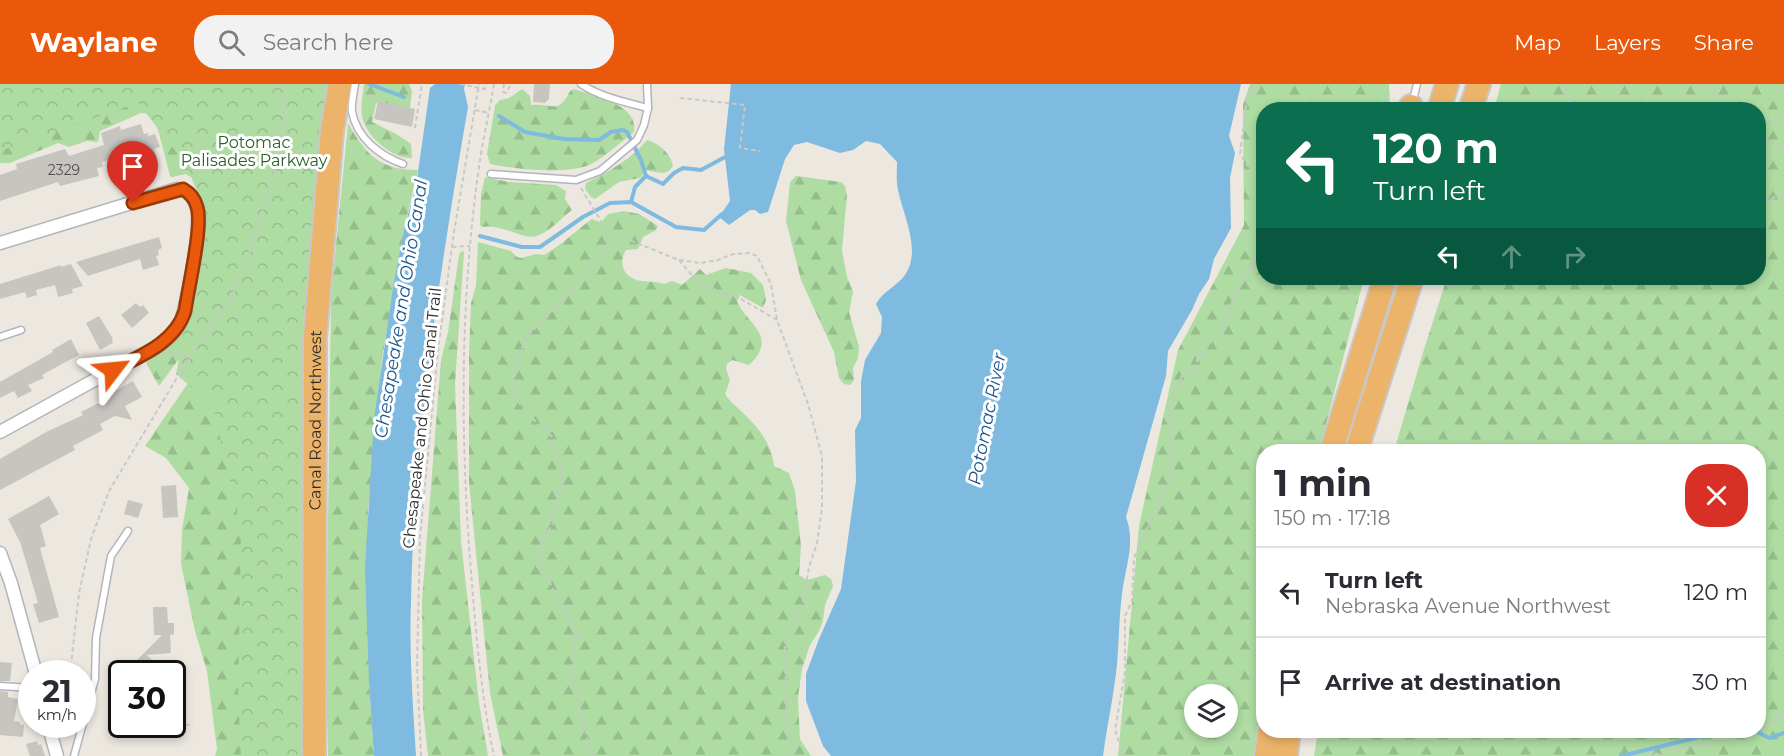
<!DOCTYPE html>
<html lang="en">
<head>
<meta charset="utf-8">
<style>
  :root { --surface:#fff; --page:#f2f2f3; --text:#2b2b33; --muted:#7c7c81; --line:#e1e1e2; --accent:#ea580c }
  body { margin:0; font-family:Montserrat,sans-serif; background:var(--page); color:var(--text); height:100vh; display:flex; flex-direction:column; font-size:22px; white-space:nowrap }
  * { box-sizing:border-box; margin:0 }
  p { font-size:20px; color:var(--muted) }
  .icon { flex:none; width:33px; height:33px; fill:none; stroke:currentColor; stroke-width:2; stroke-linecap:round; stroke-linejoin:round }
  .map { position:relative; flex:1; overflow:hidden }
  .panel { position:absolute; left:1256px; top:360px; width:510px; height:294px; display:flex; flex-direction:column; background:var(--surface); border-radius:24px; box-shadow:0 3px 9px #0003 }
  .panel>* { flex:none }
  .hud { position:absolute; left:1256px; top:18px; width:510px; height:183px; border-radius:24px; box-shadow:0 3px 9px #0003; background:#0b6e4f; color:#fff; overflow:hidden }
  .tools { position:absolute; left:1184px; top:600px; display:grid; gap:12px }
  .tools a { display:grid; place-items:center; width:54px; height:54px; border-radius:50%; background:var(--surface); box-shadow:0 3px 9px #0003; font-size:30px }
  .speed { position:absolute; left:18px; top:576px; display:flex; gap:12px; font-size:30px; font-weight:700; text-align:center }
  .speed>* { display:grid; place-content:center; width:78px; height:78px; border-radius:50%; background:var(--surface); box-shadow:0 3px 9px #0003; line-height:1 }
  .speed small { font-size:15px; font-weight:400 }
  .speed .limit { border:3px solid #111; border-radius:9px; background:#fff; color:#111 }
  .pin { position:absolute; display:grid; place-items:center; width:51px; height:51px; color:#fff; margin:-62px -26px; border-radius:50% 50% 50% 0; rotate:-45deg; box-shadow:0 0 6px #0007 }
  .pin .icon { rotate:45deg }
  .me { position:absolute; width:66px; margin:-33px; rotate:61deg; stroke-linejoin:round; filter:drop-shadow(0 0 4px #0008) }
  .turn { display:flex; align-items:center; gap:21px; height:126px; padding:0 18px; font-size:27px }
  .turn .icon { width:78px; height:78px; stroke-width:2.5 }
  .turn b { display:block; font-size:42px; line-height:51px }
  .lanes { display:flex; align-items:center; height:57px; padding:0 18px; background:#0003; justify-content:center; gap:30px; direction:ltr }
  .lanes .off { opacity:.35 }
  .round { display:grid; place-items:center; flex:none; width:63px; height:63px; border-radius:24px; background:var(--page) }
  .headline { display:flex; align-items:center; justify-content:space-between; height:102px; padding:0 18px }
  h1 { font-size:36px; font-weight:700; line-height:45px }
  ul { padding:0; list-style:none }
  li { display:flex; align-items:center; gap:18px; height:90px; padding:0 18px; border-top:2px solid var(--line) }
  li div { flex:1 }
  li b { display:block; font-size:22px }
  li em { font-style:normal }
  header { display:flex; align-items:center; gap:36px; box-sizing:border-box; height:84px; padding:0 30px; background:var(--accent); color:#fff }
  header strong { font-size:28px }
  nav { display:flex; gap:33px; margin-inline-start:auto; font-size:21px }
  .search { width:420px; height:54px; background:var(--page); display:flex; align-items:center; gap:15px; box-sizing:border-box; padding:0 21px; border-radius:24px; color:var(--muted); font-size:22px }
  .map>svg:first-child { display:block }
  .forest { fill:url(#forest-firs); fill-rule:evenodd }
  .park { fill:url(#park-crowns) }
  .water { fill:#7fbae1 }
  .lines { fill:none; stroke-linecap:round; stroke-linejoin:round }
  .stream { stroke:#7fbae1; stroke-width:4 }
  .building { fill:#c7c5bf }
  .lane-casing { stroke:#b3b4be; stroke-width:9 }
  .street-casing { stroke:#b3b4be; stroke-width:15 }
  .highway-casing { stroke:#c8c8c8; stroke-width:26 }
  .path { stroke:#c8c8c8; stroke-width:2; stroke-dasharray:4.5 3; stroke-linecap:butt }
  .lane { stroke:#fff; stroke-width:6 }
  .street { stroke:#fff; stroke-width:12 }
  .highway { stroke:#ecb46a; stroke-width:22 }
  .route-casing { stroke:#983908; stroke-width:15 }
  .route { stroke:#ea580c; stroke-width:10 }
  .labels { text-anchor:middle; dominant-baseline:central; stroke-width:6; stroke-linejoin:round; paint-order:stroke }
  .number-label { font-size:14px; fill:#535251 }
  .park-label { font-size:16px; fill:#286123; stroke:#fff }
  .street-label { font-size:16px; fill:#2c2c2c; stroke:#fff }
  .water-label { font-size:18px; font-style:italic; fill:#1d588e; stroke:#fff }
</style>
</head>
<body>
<header>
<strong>Waylane</strong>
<div class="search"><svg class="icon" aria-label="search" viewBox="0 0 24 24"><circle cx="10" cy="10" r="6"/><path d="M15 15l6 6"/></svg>Search here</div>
<nav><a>Map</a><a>Layers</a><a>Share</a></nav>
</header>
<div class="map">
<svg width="1784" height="672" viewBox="0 0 1784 672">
  <defs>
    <pattern id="forest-firs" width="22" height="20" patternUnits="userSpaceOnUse" patternTransform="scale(1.5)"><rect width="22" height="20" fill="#aedca2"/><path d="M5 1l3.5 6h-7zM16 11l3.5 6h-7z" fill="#96bd8c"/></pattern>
    <pattern id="park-crowns" width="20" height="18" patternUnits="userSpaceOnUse" patternTransform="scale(1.5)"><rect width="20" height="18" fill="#aedca2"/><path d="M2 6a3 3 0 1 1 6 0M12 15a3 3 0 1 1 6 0" fill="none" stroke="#96bd8c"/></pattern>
  </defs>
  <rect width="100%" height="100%" fill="#ece8e0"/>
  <g class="forest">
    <polygon points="0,0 330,0 297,672 215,672 217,665 207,587 195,547 181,480 182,446 189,404 166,374 145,362 201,280 223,215 159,302 146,279 169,261 188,240 212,138 194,95 186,90 172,93 170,92 159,49 152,30 141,29 100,47 98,58 87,57 69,63 58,59 10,79 0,79"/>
    <path d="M364,0H409L412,7L410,24L376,19L372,38C386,45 400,51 411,60L412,74C394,75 371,56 364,39C359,27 363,12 364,0Z"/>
    <path d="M1250,0H1389L1390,25L1263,26V194H1364L1319,367L1263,368V609L1253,672H1118L1139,442L1178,266L1244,141L1243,20ZM1194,610H1227V644H1194Z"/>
    <polygon points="1501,0 1784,0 1784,672 1314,672 1318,647 1758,646 1758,368 1394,367 1425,262 1447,194 1758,194 1758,26 1494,25"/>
    <path d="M522,5L530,12L531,21C554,19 558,31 570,7L574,5C594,12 639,20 634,48C621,58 607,71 593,79C570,92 515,85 490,80L487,70L495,21L500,16L509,14Z"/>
    <path d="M348,39C366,71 380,86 418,86L405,141L382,275L368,426L369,598L374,672H328L326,591L331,213Z"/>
    <path d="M647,56C659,59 671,70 673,82C666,93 657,88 646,86L640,94L619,98L595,115L591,113L585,105L586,99C608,88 632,75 647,56Z"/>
    <polygon points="796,92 841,98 845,102 847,111 842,166 847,193 853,208 849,228 859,263 858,274 853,284 854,296 850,301 844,300 839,294 834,268 801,196 786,137 790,98"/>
    <path d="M485,93L509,98L556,101L566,107L565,115L572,126C561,134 551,147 537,152C523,156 501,139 482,143L480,141L481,110Z"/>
    <path d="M624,127L639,130L658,142L656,146L643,153L638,165L626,166C619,177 622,190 634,195C643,199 653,196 664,200L672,197L682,201L700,185L706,191L726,184L751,189L763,201L766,216L763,224L740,211L737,217C746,240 780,252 749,281L732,276L727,280L726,285L730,296L725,310C730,318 736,322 742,328C759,344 771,359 774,382L789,389L795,407L801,462L799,491L807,496L825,491L831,495L833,502L825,521L823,537L819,547L810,561L802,585L798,613L800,655L811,672H503L490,609L469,399V271L471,219L476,202L478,158L511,167L517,173L522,174L535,170L544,171C562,161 575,147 592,135L600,138L603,136L608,130Z"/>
    <polygon points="461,167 464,168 455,300 461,457 479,619 488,672 428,672 423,626 422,516 441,276 448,248 459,171"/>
  </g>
  <polygon class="park" points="0,0 331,0 306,672 241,672 238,606 241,448 213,322 176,290 206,131 187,82 138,19 0,67"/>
  <g class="water">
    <path d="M435,0H465L464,5L468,23C440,186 414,352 411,518C409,569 413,621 416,672H374L369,598L365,484L374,335L393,204L405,141L416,102L430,4Z"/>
    <path d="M731,0H1241L1229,52L1235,69L1230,94L1231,144L1214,175L1209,195L1199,210L1192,226L1168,267L1166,292L1126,433C1136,459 1125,484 1122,510C1119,534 1119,557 1117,580C1114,611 1107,641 1103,672H831L823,662L806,617V590L819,555L841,505L856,397L855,346L861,334V297L865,276L881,249L882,233L876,220C883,207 896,203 905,191C922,167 903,131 898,106C896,97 897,87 897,78L880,60L866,57L853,66L840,69L807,58L794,61L785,75L768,128L760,130L755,126H750L729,141L719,133L730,117L724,65Z"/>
  </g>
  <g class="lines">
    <g class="stream">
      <polyline points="369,0 404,13"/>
      <polyline points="499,32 525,48 564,55 599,56 611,48 623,46 627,48 641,76 646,92 663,100 674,89 683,84 701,86 727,72"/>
      <polyline points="631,118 635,103 646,92"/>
      <polyline points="480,152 522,163 540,163 583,133 610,119 631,118 676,143 704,146 722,130"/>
      <polyline points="1754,646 1769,654 1784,649"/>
      <polyline points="1621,672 1729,646"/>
    </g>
  </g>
  <g class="building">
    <polygon points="534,0 550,0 549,15 545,19 533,18"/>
    <polygon points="378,17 415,25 412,43 374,35"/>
    <polygon points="141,40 144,50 148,49 148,52 155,50 160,63 154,65 157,74 144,78 142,69 136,71 136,68 102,78 103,83 97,84 99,92 60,102 58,98 0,117 0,91 17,85 16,80 65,65 69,72 104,61 101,49 120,42 121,46"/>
    <polygon points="159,153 162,164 158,166 159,171 156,172 159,181 143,186 140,175 88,192 76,178"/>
    <polygon points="71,180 83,202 72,205 73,209 58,213 55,201 36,206 37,211 27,214 25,208 0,215 0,200 61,181 61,183"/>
    <polygon points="136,219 140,223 143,221 149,229 132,244 121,231"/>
    <polygon points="99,232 113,255 112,256 113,259 100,266 86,239"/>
    <polygon points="71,255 79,271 60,281 42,291 44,294 28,301 32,307 18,314 14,307 0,314 0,298 53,268 52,266"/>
    <polygon points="133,297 142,313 125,322 132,336 115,332 100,340 103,346 73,362 75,366 0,406 0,375 46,348 83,331 81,328 108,314 107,312 117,306"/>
    <polygon points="176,401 178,433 163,434 161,402"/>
    <polygon points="49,412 59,430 40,441 46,462 40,464 59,533 39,539 33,520 38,519 27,481 20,458 8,435"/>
    <polygon points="128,416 143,420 138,434 124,430"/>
    <polygon points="153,523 167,523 168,539 174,539 174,550 170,551 171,569 147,571 155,579 146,588 136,577 162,551 154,551"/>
    <polygon points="0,578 12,579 10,597 0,597"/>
    <polygon points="0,607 8,608 8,613 18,615 14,637 20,638 20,641 24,641 23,653 0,651"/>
    <polygon points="161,640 191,640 167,652"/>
    <polygon points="37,657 38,661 41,660 45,672 30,672 26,660"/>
  </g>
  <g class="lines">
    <g class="lane-casing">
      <g id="lane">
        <path d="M355,0C354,8 351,20 352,28C357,54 380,72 403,80"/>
        <path d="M581,0C600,13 625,18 648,24"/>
        <polyline points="1412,20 1417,0"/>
        <polyline points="491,90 576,96 600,87 637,56 644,41 648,24 647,0"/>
        <polyline points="0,253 21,246"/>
        <polyline points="0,602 32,604"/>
        <polyline points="74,672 95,595 96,554 111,472 128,447"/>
      </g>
    </g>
    <g class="street-casing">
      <g id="street">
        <path d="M0,159L177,105C193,106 198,122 199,135C199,151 186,231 178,243C163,265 131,276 109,288C73,308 36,328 0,348"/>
        <polyline points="0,469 11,499 36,590"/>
        <polyline points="48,640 57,672"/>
      </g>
    </g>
    <g class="highway-casing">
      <g id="highway">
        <polyline points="1411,26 1411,22"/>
        <polyline points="1439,26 1447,0"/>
        <polyline points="1470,26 1479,0"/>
        <polyline points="1331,368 1385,194"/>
        <polyline points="1356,368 1412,194"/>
        <path id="s1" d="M314,672L315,254L332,47L340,0"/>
        <polyline points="1266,672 1270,646"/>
        <polyline points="1286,672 1289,646"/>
      </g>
    </g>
    <g class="path">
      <polyline points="460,0 485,5 486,0"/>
      <path d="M494,0C490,25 484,50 480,76C460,212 460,350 471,488C476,549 481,611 494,672"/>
      <polyline points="504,0 503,8 506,9 511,0"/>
      <polyline points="1563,0 1569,16 1575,26"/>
      <polyline points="1710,0 1718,16 1735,26"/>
      <polyline points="680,14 745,21 740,64 760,67"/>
      <polyline points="1718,16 1719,26"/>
      <polyline points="475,26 489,29"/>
      <polyline points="1758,35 1784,40"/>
      <polyline points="415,44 422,0"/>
      <polyline points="1758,56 1784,62"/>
      <polyline points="581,104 604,142 619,152 679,176 700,179 718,176 733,170 750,169 757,172 771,200 777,236 808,320 822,372 822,424 817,459 809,483 803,519 785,555 787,649 793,672"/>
      <polyline points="1758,122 1784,108"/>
      <polyline points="452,163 470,162"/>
      <polyline points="679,176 696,196 722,209 741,215 777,236"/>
      <polyline points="169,269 190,272"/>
      <polyline points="70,590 79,509 91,455 109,407 190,272 229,218 245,182 276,83 285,32 283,14 275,0"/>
      <polyline points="64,648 65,640"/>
      <polyline points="421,672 417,581 420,453 438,266 454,148 479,0"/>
      <polyline points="592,672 572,594 572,581 577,550 540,480 538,464 553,439 560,403 560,374 553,354 527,329 514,312 513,296 518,271 529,251 619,152"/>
      <polyline points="1124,672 1115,646 1125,588 1125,532 1132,517 1134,474 1171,392 1171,319 1182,291 1197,288 1197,275 1203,266 1221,248 1234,213 1257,170 1262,103 1240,70 1247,14 1257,0"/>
      <polyline points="1647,672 1735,654 1762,645 1784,628"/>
    </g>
    <use href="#lane" class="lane"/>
    <use href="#street" class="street"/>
    <use href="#highway" class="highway"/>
  </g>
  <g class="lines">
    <g class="route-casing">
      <path id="route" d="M113,286C140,272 175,259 185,227C188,205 203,142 197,123C195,115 190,109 183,105L133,119"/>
    </g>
    <use href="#route" class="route"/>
  </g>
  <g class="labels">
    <g class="number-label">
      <text x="64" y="86">2329</text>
    </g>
    <g class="park-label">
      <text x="254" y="58">Potomac<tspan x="254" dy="18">Palisades Parkway</tspan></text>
    </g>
    <g class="street-label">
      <text transform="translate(422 334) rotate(-84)">Chesapeake and Ohio Canal Trail</text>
      <text stroke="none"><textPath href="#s1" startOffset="336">Canal Road Northwest</textPath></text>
    </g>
    <g class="water-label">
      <text transform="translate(401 225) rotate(-81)">Chesapeake and Ohio Canal</text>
      <text transform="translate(987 335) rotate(-79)">Potomac River</text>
    </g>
  </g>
</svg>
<div class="tools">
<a><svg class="icon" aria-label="layers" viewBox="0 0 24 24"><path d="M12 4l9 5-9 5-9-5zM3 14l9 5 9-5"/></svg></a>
</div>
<div class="speed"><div>21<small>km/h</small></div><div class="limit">30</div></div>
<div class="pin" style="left:133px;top:119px;background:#d93025"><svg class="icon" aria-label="arrive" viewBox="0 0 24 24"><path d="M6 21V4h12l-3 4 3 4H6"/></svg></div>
<svg class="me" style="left:113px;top:286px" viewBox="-20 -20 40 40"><path d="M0-17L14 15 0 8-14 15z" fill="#ea580c" stroke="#fff" stroke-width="4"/></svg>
<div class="hud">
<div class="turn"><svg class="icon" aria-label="left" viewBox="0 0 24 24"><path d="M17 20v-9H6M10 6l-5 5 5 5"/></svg><div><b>120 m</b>Turn left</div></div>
<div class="lanes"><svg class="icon" aria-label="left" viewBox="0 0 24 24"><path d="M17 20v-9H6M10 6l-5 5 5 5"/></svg><svg class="icon off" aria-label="ahead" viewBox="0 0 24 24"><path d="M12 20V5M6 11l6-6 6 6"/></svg><svg class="icon off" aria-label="right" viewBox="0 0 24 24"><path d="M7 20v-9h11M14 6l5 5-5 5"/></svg></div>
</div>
<section class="panel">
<div class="headline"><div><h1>1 min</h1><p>150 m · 17:18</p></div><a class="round" style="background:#d93025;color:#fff"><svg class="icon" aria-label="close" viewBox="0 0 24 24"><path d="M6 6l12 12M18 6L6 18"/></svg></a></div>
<ul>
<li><svg class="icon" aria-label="left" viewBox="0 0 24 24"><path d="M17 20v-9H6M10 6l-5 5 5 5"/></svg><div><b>Turn left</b><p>Nebraska Avenue Northwest</p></div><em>120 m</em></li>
<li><svg class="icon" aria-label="arrive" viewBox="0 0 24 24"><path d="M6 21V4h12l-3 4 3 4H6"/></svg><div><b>Arrive at destination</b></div><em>30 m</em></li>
</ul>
</section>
</div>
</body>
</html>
